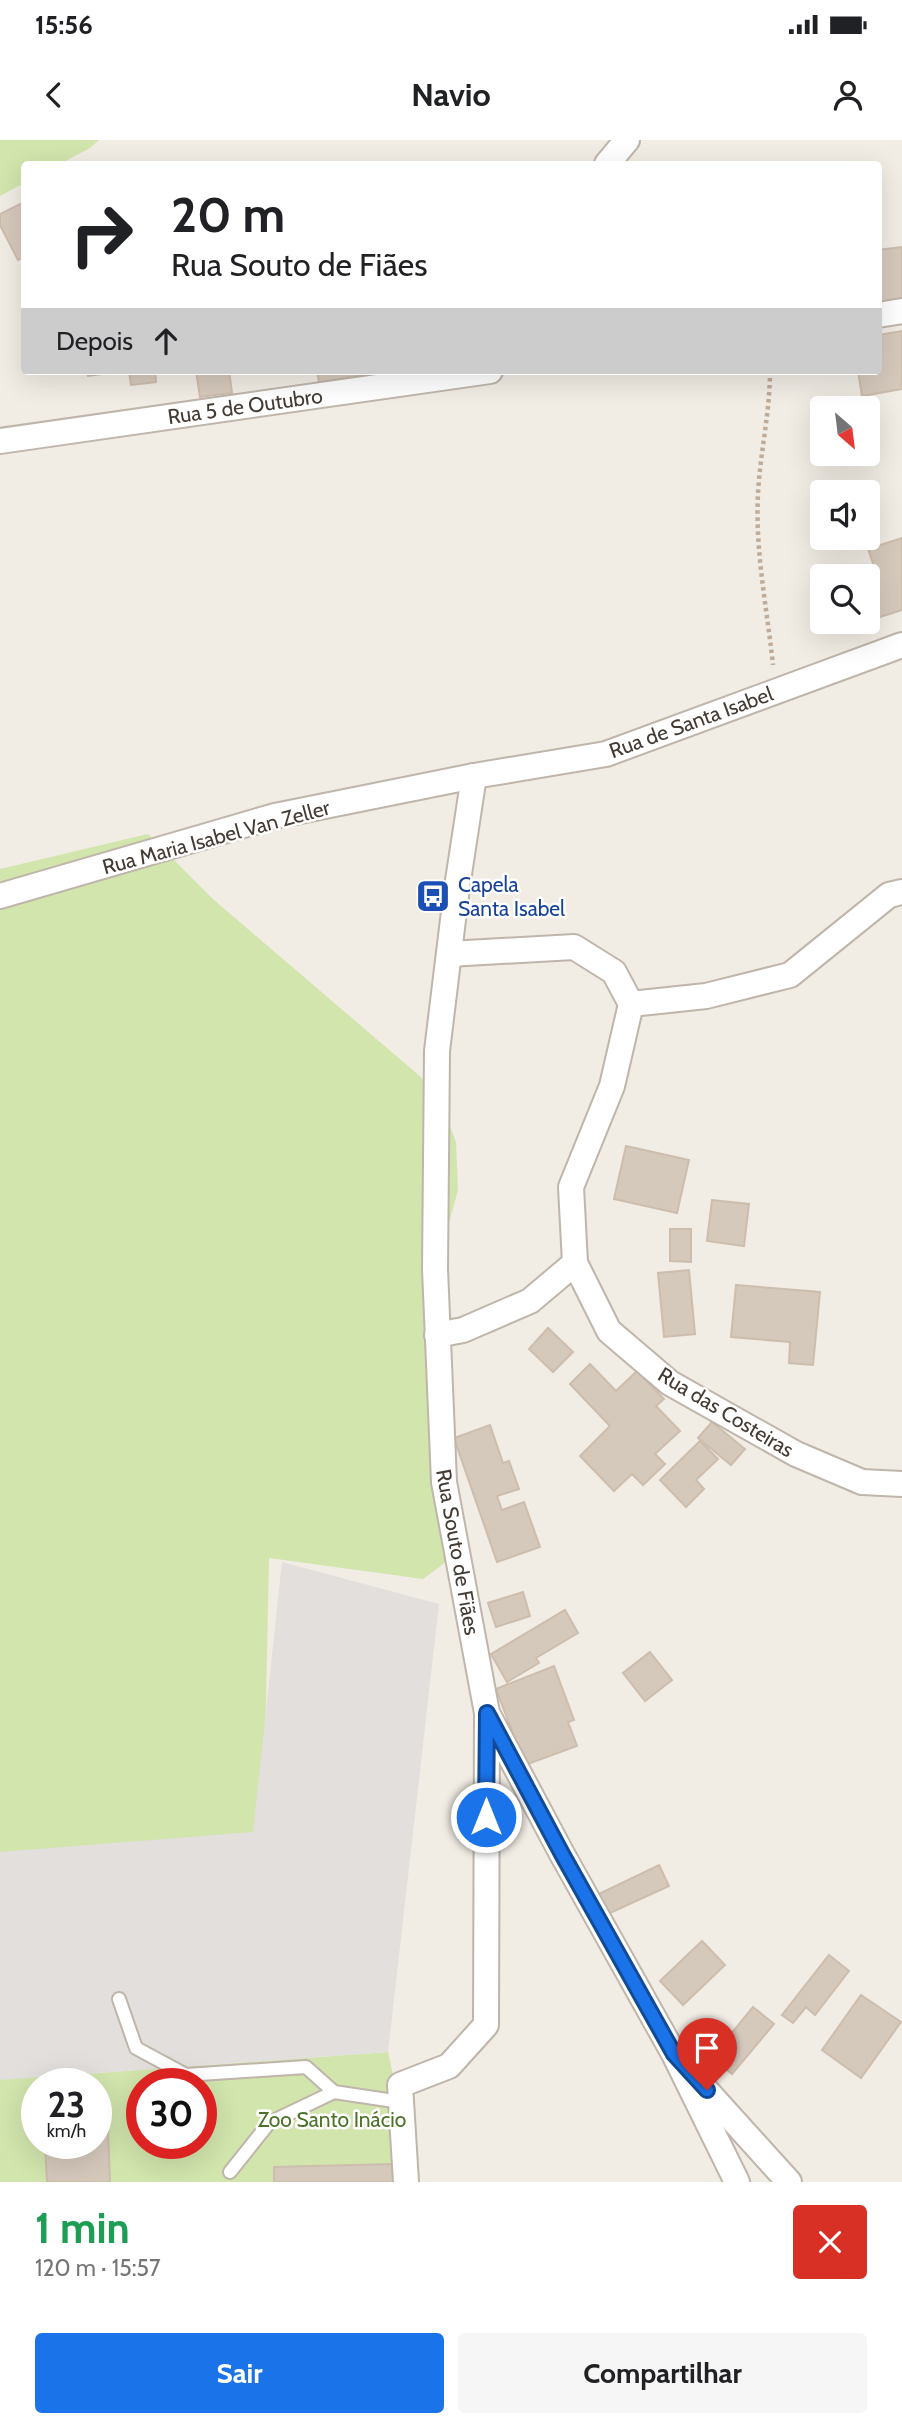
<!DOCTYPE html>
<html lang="pt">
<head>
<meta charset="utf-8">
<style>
  :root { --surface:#fff; --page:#f6f6f6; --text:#202124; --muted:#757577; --accent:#1a73e8 }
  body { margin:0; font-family:Cabin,sans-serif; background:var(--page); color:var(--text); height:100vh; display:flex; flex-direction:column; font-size:26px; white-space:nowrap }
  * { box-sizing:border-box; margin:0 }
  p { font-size:23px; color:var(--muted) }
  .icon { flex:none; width:38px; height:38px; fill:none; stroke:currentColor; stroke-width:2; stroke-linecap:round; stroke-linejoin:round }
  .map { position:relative; height:2042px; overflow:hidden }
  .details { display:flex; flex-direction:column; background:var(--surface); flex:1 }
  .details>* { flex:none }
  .guide { position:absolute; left:21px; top:21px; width:861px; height:214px; border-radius:7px; box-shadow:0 7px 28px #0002; background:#fff; color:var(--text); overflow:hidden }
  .needle { width:46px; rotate:152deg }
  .tools { position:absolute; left:810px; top:256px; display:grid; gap:14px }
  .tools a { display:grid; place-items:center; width:70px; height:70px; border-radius:7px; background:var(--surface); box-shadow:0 7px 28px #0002; font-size:35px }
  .speed { position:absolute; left:21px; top:1928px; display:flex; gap:14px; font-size:35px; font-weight:700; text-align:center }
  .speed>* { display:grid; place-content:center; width:91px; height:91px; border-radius:50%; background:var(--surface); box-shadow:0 7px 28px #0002; line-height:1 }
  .speed small { font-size:18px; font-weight:400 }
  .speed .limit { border:10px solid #d22; background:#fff; color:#111 }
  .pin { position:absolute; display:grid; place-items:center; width:60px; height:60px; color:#fff; margin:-72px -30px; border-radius:50% 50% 50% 0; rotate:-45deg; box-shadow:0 0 7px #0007 }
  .pin .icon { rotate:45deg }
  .me { position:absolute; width:77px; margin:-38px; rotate:0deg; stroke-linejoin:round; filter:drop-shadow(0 0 5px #0008) }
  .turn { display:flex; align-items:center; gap:24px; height:147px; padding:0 35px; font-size:32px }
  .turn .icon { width:91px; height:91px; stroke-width:2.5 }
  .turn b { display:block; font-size:49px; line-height:60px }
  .then { display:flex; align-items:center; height:66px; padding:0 35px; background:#0003; gap:14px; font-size:26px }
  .round { display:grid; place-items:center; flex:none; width:74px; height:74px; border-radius:7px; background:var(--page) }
  .headline { display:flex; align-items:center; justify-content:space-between; height:119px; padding:0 35px }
  h1 { font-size:42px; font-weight:700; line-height:52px; color:#1e9e55 }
  .action { display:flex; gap:14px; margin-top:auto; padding:14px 35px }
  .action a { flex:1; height:80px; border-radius:7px; background:var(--accent); color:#fff; font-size:28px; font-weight:700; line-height:80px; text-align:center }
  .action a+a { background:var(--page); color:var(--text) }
  .status { display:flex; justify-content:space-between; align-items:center; height:49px; padding:0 35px; background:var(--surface); direction:ltr }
  .status svg { height:19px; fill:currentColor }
  header { display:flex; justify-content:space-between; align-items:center; height:91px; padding:0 35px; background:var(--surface); font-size:32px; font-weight:700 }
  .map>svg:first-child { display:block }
  .green { fill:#d2e5ad; fill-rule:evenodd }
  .parking { fill:#e2dfdc }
  .building { fill:#d5c9bc; stroke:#cdbdad; stroke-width:2 }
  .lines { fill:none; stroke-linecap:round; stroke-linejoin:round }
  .lane-casing { stroke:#bfb5aa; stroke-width:16 }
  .street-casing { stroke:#bfb5aa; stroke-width:28 }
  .path { stroke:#beac98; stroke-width:4.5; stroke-dasharray:3.5 3.5; stroke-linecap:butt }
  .lane { stroke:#fff; stroke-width:12 }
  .street { stroke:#fff; stroke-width:24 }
  .route-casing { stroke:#114b97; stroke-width:18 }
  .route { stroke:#1a73e8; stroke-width:12 }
  .labels { text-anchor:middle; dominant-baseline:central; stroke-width:5; stroke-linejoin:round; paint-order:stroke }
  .street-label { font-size:21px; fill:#433b34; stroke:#fff }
  .transit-label { font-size:21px; fill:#164399; stroke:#fff; text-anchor:start }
  .park-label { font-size:21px; fill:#4d7229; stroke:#fff }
</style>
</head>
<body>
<div class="status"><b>15:56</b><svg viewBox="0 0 49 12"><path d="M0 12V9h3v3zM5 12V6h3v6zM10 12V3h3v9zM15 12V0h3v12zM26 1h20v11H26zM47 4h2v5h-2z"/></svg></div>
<header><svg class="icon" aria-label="back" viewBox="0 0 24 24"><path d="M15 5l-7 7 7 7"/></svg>Navio<svg class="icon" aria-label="person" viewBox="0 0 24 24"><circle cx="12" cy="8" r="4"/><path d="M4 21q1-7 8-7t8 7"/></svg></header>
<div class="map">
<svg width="902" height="2042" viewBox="0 0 902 2042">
  <rect width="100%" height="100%" fill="#f1ece4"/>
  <g class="green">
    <polygon points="0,0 99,0 90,8 60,24 24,24 24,43 0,56"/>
    <polygon points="148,694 214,760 436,950 456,1002 458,1050 444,1101 454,1416 423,1439 269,1418 263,1702 0,1747 0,729"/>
    <path d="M0,1908L56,1936L388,1912L395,1944L398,2042H0ZM37,1944H96V2004H37ZM142,1944H201V2004H142Z"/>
  </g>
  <polygon class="parking" points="282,1422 439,1464 388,1912 0,1940 0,1712 253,1692"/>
  <g class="building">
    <polygon points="24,62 24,117 18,120 0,85 0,74"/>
    <polygon points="902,107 902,161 878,164 878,110"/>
    <polygon points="902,191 902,249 862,256 858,231 878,231 878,195"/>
    <polygon points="87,231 124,231 88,236"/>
    <polygon points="129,231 155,231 156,242 131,245"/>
    <polygon points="196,231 229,231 232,253 200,257"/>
    <polygon points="317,231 389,231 319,242"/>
    <polygon points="902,398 902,470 877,478 868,452 868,445 879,441 868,409"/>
    <polygon points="626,1006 689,1020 677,1073 614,1059"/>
    <polygon points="712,1060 749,1064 744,1106 707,1101"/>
    <polygon points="670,1089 691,1089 691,1122 670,1121"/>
    <polygon points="689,1130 695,1194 664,1197 658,1133"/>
    <polygon points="736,1145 820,1152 813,1225 789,1223 790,1202 731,1197"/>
    <polygon points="548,1188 573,1212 553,1232 529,1209"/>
    <polygon points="590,1224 616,1251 637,1231 664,1259 656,1266 680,1291 655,1314 665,1324 643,1345 632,1334 614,1351 580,1316 610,1286 570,1244"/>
    <polygon points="712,1282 745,1309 731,1325 698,1298"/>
    <polygon points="490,1285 503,1323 509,1321 519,1349 497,1356 502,1370 524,1362 540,1407 497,1422 454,1298"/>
    <polygon points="700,1301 718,1319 696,1340 704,1349 686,1367 660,1340"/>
    <polygon points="523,1452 530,1476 496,1487 488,1463"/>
    <polygon points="565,1470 578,1493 536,1518 539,1523 507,1542 491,1514"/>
    <polygon points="650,1512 672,1540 645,1561 623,1533"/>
    <polygon points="554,1526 574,1580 568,1582 577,1606 525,1625 496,1549"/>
    <polygon points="659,1725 669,1746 608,1774 599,1754"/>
    <polygon points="702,1801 725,1825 683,1865 660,1841"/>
    <polygon points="829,1815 849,1831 815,1875 806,1867 793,1883 782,1875"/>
    <polygon points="861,1855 901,1882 861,1938 822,1910"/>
    <polygon points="753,1867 774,1884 732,1934 712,1917"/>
    <polygon points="96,1992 108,1992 110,2042 47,2042 45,2004 96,2004"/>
    <polygon points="392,2024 393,2042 274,2042 274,2027"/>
  </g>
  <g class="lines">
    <g class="lane-casing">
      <g id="lane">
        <polyline points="119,1859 136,1908 186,1935 306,1927 334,1952 401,1962"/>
        <polyline points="230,2032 269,1983 334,1952"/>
      </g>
    </g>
    <g class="street-casing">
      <g id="street">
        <polyline points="607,24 627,0"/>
        <polyline points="878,175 902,171"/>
        <polyline points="0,301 490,231"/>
        <polyline points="474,636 457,747 437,911 435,1129 444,1342 487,1573 562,1714 674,1914 737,2042"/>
        <polyline points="0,756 275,676 474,636 606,614 902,505"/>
        <polyline points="449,814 574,807 614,832 631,864 612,946 571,1047 575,1123 609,1191 670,1243 796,1314 862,1342 902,1344"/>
        <polyline points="631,864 706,856 790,835 889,755 902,752"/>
        <polyline points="437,1195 463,1190 530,1161 575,1123"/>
        <polyline points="695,1938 789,2042"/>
        <polyline points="406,2042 400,1945 449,1926 486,1885 487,1577"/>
      </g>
    </g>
    <path class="path" d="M770,231C770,273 760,313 758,354C755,412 767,468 773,525"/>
    <use href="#lane" class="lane"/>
    <use href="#street" class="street"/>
  </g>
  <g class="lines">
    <g class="route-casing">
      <polyline id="route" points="486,1677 487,1573 562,1714 674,1914 707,1950"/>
    </g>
    <use href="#route" class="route"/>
  </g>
  <defs>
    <g id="bus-square" transform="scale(1.75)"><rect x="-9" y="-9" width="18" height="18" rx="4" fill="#1a4fb4" stroke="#fff"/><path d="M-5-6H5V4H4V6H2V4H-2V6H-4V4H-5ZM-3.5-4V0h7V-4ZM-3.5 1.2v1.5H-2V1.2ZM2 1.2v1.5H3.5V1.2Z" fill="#fff"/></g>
  </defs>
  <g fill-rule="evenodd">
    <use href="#bus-square" x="433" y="756"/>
  </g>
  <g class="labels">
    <g class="street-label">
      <text transform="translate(245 266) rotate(-8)">Rua 5 de Outubro</text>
      <text transform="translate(691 582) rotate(-20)">Rua de Santa Isabel</text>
      <text transform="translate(216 697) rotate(-15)">Rua Maria Isabel Van Zeller</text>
      <text transform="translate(726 1272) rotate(31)">Rua das Costeiras</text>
      <text transform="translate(458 1412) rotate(80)">Rua Souto de Fiães</text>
    </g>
    <g class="transit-label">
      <text x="458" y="744">Capela<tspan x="458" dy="24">Santa Isabel</tspan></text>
    </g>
    <g class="park-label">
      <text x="332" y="1979">Zoo Santo Inácio</text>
    </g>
  </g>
</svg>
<div class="tools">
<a><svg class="needle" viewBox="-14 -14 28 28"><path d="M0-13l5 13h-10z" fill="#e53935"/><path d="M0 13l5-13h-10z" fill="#757577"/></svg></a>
<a><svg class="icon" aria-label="sound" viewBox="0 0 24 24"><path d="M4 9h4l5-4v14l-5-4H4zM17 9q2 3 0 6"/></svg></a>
<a><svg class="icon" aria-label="search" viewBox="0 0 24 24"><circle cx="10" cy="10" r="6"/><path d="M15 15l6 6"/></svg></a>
</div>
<div class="speed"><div>23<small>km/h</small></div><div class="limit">30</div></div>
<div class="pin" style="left:707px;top:1950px;background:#d93025"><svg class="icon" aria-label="arrive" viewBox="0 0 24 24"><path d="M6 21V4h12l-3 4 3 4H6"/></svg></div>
<svg class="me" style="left:486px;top:1677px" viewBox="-20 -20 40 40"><circle r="17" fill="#1a73e8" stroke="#fff" stroke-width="3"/><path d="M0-11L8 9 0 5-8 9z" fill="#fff"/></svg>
<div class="guide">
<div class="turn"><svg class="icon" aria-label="right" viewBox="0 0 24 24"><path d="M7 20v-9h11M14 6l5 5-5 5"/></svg><div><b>20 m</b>Rua Souto de Fiães</div></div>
<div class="then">Depois<svg class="icon" aria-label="ahead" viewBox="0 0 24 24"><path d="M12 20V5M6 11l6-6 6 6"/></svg></div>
</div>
</div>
<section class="details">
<div class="headline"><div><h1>1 min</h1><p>120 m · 15:57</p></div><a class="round" style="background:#d93025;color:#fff"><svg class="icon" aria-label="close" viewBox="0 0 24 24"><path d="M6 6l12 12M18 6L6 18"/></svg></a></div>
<div class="action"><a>Sair</a><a>Compartilhar</a></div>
</section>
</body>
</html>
